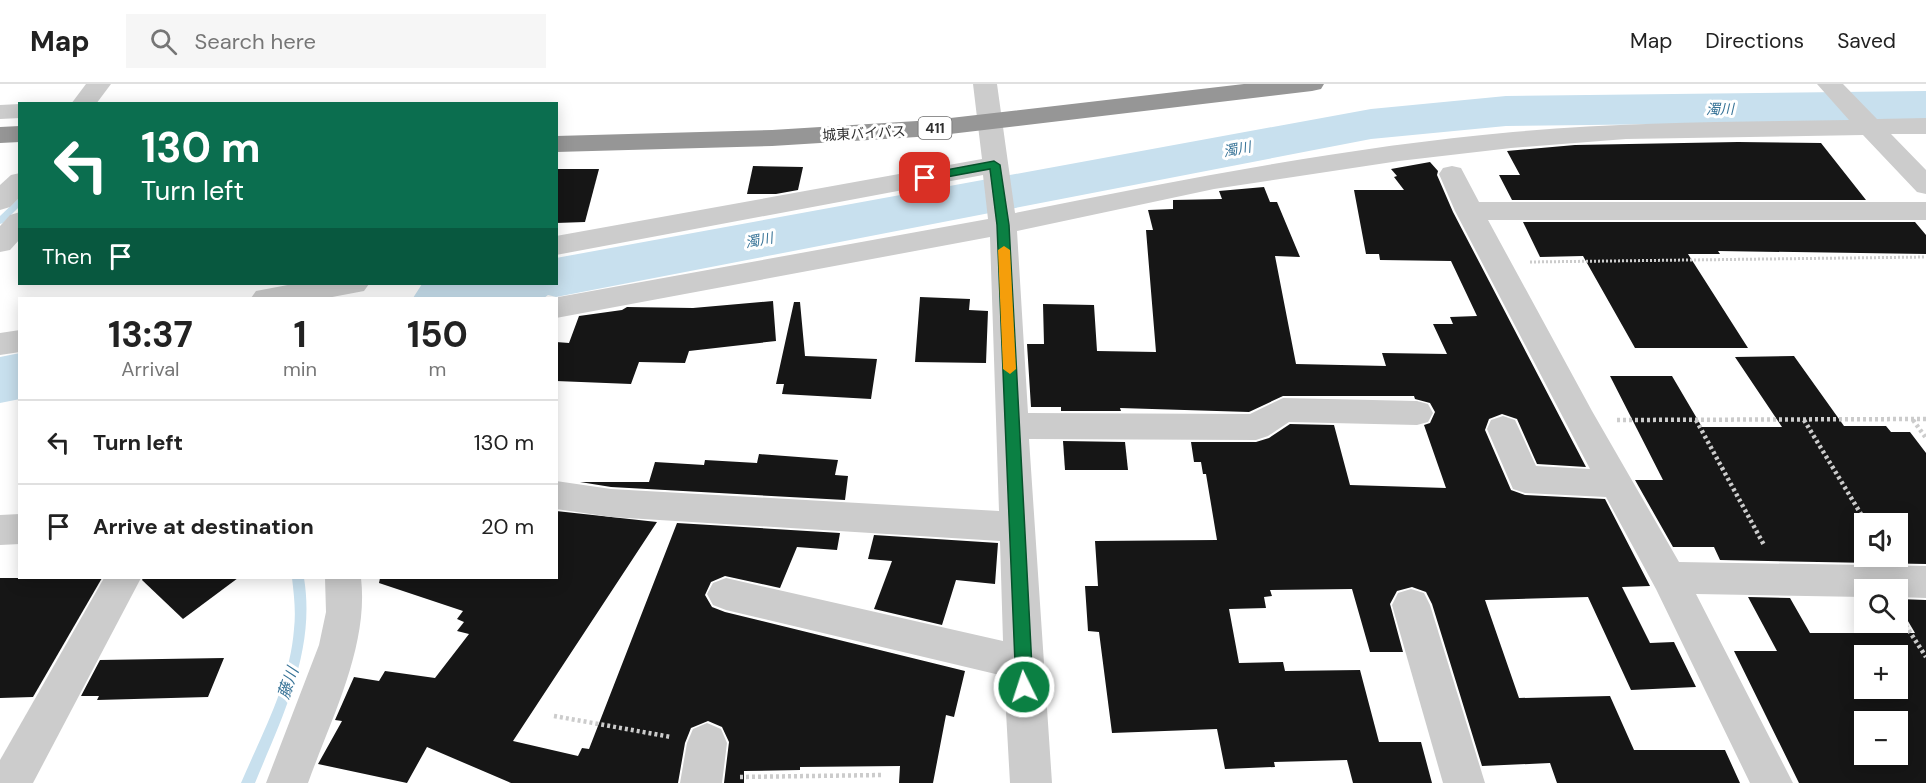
<!DOCTYPE html>
<html lang="en">
<head>
<meta charset="utf-8">
<style>
  :root { --surface:#fff; --page:#f6f6f6; --text:#222; --muted:#767676; --line:#e0e0e0 }
  body { margin:0; font-family:"DM Sans","Noto Sans JP",sans-serif; background:var(--page); color:var(--text); height:100vh; display:flex; flex-direction:column; font-size:22px; white-space:nowrap }
  * { box-sizing:border-box; margin:0 }
  p { font-size:20px; color:var(--muted) }
  .icon { flex:none; width:33px; height:33px; fill:none; stroke:currentColor; stroke-width:2; stroke-linecap:round; stroke-linejoin:round }
  .map { position:relative; flex:1; overflow:hidden }
  .panel { position:absolute; left:18px; top:213px; width:540px; height:282px; display:flex; flex-direction:column; background:var(--surface); border-radius:0px; box-shadow:0 3px 15px #0003 }
  .panel>* { flex:none }
  .top-card { position:absolute; left:18px; top:18px; width:540px; height:183px; border-radius:0px; box-shadow:0 3px 15px #0003; background:#0b6e4f; color:#fff; overflow:hidden }
  .buttons { position:absolute; left:1854px; top:429px; display:grid; gap:12px }
  .buttons a { display:grid; place-items:center; width:54px; height:54px; border-radius:0px; background:var(--surface); box-shadow:0 3px 15px #0003; font-size:30px }
  .pin { position:absolute; display:grid; place-items:center; width:51px; height:51px; color:#fff; margin:-26px; border-radius:12px; box-shadow:0 3px 9px #0006 }
  .me { position:absolute; width:66px; margin:-33px; rotate:356deg; stroke-linejoin:round; filter:drop-shadow(0 0 4px #0008) }
  .turn { display:flex; align-items:center; gap:21px; height:126px; padding:0 24px; font-size:27px }
  .turn .icon { width:78px; height:78px; stroke-width:2.5 }
  .turn b { display:block; font-size:42px; line-height:51px }
  .then { display:flex; align-items:center; height:57px; padding:0 24px; background:#0003; gap:12px; font-size:22px }
  .eta { display:flex; justify-content:space-evenly; align-items:center; height:102px; text-align:center }
  .eta b { font-size:36px; font-weight:700; line-height:42px }
  ul { padding:0; list-style:none }
  li { display:flex; align-items:center; gap:18px; height:84px; padding:0 24px; border-top:2px solid var(--line) }
  li div { flex:1 }
  li b { display:block; font-size:22px }
  li em { font-style:normal }
  header { display:flex; align-items:center; gap:36px; box-sizing:border-box; height:84px; padding:0 30px; background:var(--surface); border-bottom:2px solid var(--line) }
  header strong { font-size:28px }
  nav { display:flex; gap:33px; margin-inline-start:auto; font-size:21px }
  .search { width:420px; height:54px; background:var(--page); display:flex; align-items:center; gap:15px; box-sizing:border-box; padding:0 21px; border-radius:0px; color:var(--muted); font-size:22px }
  .map>svg:first-child { display:block }
  .lines { fill:none; stroke-linecap:round; stroke-linejoin:round }
  .stream { fill:#c8e0ee; fill-rule:evenodd }
  .river { fill:#c8e0ee; fill-rule:evenodd }
  .building { fill:#161616; fill-rule:evenodd }
  .path-far1 { stroke:#ccc; stroke-width:3; stroke-dasharray:2 2; stroke-linecap:butt }
  .path { stroke:#ccc; stroke-width:4.5; stroke-dasharray:3 3; stroke-linecap:butt }
  .minor { fill:#ccc; fill-rule:evenodd }
  .highway { fill:#969696; fill-rule:evenodd }
  .route { fill:#0b8043; stroke:#07532c; stroke-width:1.5 }
  .slow { fill:#f59e0b }
  .labels { text-anchor:middle; dominant-baseline:central; stroke-width:6; stroke-linejoin:round; paint-order:stroke }
  .far-water-label { font-size:14px; font-style:italic; fill:#377397; stroke:#fff }
  .shield { fill:#fff; stroke:#6d6d6d; stroke-width:1.5 }
  .shield-label { font-size:14px; font-weight:bold; fill:#2f2f2f }
  .far-street-label { font-size:14px; fill:#2f2f2f; stroke:#fff }
  .water-label { font-size:16px; font-style:italic; fill:#377397; stroke:#fff }
</style>
</head>
<body>
<header>
<strong>Map</strong>
<div class="search"><svg class="icon" aria-label="search" viewBox="0 0 24 24"><circle cx="10" cy="10" r="6"/><path d="M15 15l6 6"/></svg>Search here</div>
<nav><a>Map</a><a>Directions</a><a>Saved</a></nav>
</header>
<div class="map">
<svg width="1926" height="699" viewBox="0 0 1926 699">
  <rect width="100%" height="100%" fill="#fff"/>
  <g class="lines">
    <g class="stream">
      <polygon points="20,113 20,122 3,139 0,140 0,132"/>
      <path d="M292,494H304C316,567 282,633 255,699H241C262,650 290,599 294,545C296,528 294,511 292,494Z"/>
    </g>
    <g class="river">
      <polygon points="1926,7 1926,37 1506,42 1371,55 556,213 548,211 544,214 413,214 422,200 556,200 556,174 1371,25 1506,12"/>
      <polygon points="20,269 20,315 0,319 0,273"/>
    </g>
  </g>
  <g class="building">
    <polygon points="1738,58 1821,59 1866,116 1512,116 1499,91 1520,91 1507,67 1575,61"/>
    <polygon points="1430,78 1438,87 1437,91 1453,128 1586,383 1537,380 1517,335 1502,330 1489,335 1485,346 1511,406 1525,411 1605,415 1650,502 1622,503 1650,559 1674,558 1696,603 1631,606 1588,513 1485,516 1519,614 1610,612 1634,666 1725,666 1740,699 1557,699 1550,679 1482,682 1432,520 1426,508 1412,503 1397,507 1390,520 1403,568 1370,568 1352,505 1270,506 1272,512 1264,513 1266,524 1229,525 1239,579 1283,578 1285,587 1360,586 1379,658 1421,658 1432,699 1353,699 1347,676 1274,678 1275,683 1225,685 1217,645 1112,649 1099,548 1088,547 1085,502 1098,502 1095,457 1217,456 1206,390 1203,390 1201,378 1194,378 1191,358 1256,358 1269,354 1290,340 1334,341 1350,401 1446,404 1424,341 1430,339 1435,328 1430,319 1415,315 1414,312 1283,312 1249,328 1120,324 1121,327 1061,327 1061,323 1031,323 1027,260 1044,260 1043,220 1094,221 1097,267 1156,268 1146,146 1153,146 1148,126 1173,125 1173,116 1222,115 1219,107 1264,103 1270,118 1277,118 1300,173 1275,172 1296,280 1386,282 1382,269 1447,270 1433,240 1453,240 1450,233 1477,232 1451,177 1380,176 1379,170 1366,170 1354,106 1404,106 1394,93 1397,92 1391,85"/>
    <polygon points="753,82 803,83 798,106 776,110 747,110"/>
    <polygon points="556,85 599,85 585,138 556,139"/>
    <polygon points="1523,138 1915,138 1926,151 1926,170 1718,167 1720,170 1688,170 1748,264 1635,264 1583,172 1540,173"/>
    <polygon points="920,213 970,215 969,226 988,227 986,279 915,278"/>
    <polygon points="773,217 776,257 689,267 685,279 639,278 631,300 556,297 556,258 569,259 579,232 622,226 627,223 693,224"/>
    <polygon points="794,218 800,218 805,272 877,275 871,315 782,310 784,300 776,300"/>
    <path d="M1794,272L1844,342H1886L1891,348H1910L1926,369V480L1720,476L1714,463H1673L1635,396H1663L1610,292H1672L1702,343H1782L1735,273ZM1864,440H1898V472H1864Z"/>
    <polygon points="1063,357 1125,358 1128,386 1065,386"/>
    <polygon points="759,370 838,376 835,391 848,392 845,416 611,403 580,398 649,398 655,378 704,381 705,376 757,379"/>
    <polygon points="556,427 657,438 513,657 578,672 582,664 589,665 677,439 840,449 837,466 797,463 780,504 725,492 711,498 705,511 712,523 725,528 965,587 954,633 946,631 933,699 899,699 900,682 800,683 800,686 744,687 744,699 724,699 729,658 722,643 708,637 691,644 685,659 678,699 511,699 427,663 407,699 318,680 342,637 335,636 354,593 379,597 385,587 435,594 469,550 457,547 464,538 457,535 463,527 379,499 380,494 556,494"/>
    <polygon points="874,451 998,459 995,500 956,496 942,541 874,525 892,477 868,475"/>
    <polygon points="0,494 102,494 33,613 0,614"/>
    <polygon points="143,494 238,494 183,535 142,496"/>
    <path d="M1748,513L1790,514L1810,549H1915L1898,520V515L1926,516V699H1799L1734,567H1777ZM1864,572H1898V604H1864ZM1864,638H1898V670H1864Z"/>
    <polygon points="224,574 208,613 97,616 99,612 81,612 100,576"/>
  </g>
  <g class="lines">
    <polyline class="path-far1" points="1530,178 1926,173"/>
    <g class="path">
      <polyline points="1617,336 1926,335"/>
      <polyline points="1696,336 1764,461"/>
      <polyline points="1804,336 1867,440"/>
      <polyline points="1913,336 1926,354"/>
      <polyline points="1899,531 1926,573"/>
      <polyline points="554,632 671,653"/>
      <polyline points="740,693 883,691"/>
    </g>
    <g class="minor">
      <polygon points="86,0 111,0 96,20 71,20"/>
      <path d="M973,0H997L1015,129C1180,96 1345,63 1513,48C1625,38 1737,38 1849,36L1817,0H1843L1877,35L1926,34V50H1891L1926,86V110L1917,108L1863,51L1626,55L1511,64L1399,77L1214,105L1017,147L1028,329L1250,330L1283,314L1417,317L1428,320L1433,329L1428,338L1417,341L1289,338L1268,352L1256,356L1029,355L1052,699H1010L1004,592L726,526L713,521L707,510L713,499L726,494L1003,557L1000,457L611,433L556,425V397L611,405L999,427L990,153L556,234V214H553L988,135L983,91L556,171V152L982,75Z"/>
      <polygon points="20,20 20,34 0,35 0,21"/>
      <polygon points="1452,82 1461,84 1479,118 1926,118 1926,136 1488,136 1592,327 1679,478 1926,482 1926,514 1898,513 1898,506 1864,506 1864,513 1696,510 1793,699 1750,699 1656,505 1606,413 1525,409 1513,405 1487,345 1491,336 1503,332 1515,336 1536,382 1590,385 1455,127 1439,90 1443,84"/>
      <polygon points="20,89 20,113 10,123 0,126 0,101 11,91"/>
      <polygon points="20,128 20,155 10,166 0,168 0,142 10,131"/>
      <polygon points="293,200 369,200 364,207 327,214 251,214 256,207"/>
      <polygon points="20,246 20,268 0,271 0,249"/>
      <polygon points="20,430 20,460 0,461 0,431"/>
      <polygon points="104,494 141,494 33,699 0,699 0,676"/>
      <path d="M325,494H361C369,562 331,635 308,699H266L319,561L326,528Z"/>
      <polygon points="1411,505 1424,509 1430,521 1485,699 1443,699 1392,521 1398,509"/>
      <polygon points="707,639 721,645 727,659 722,699 680,699 687,659 693,645"/>
    </g>
    <g class="highway">
      <polygon points="1244,0 1324,0 1321,5 1312,7 933,52 772,62 556,68 556,52 772,46 933,36"/>
      <polygon points="20,42 20,58 0,59 0,43"/>
    </g>
  </g>
  <polygon class="route" points="994,77 1000,81 1009,141 1033,603 1030,609 1024,611 1019,609 1016,603 997,141 990,85 925,97 920,94 925,90"/>
  <polygon class="slow" points="1004,162 1010,166 1016,285 1010,290 1003,285 998,166"/>
  <g class="labels">
    <g class="far-water-label">
      <text transform="translate(1720 25) rotate(-1)">濁川</text>
      <text transform="translate(1237 65) rotate(-11)">濁川</text>
      <text transform="translate(759 156) rotate(-11)">濁川</text>
    </g>
    <rect class="shield" x="918.5" y="33" width="33" height="22" rx="4.5"/>
    <g class="shield-label">
      <text x="935" y="44">411</text>
    </g>
    <g class="far-street-label">
      <text transform="translate(864 49) rotate(-3)">城東バイパス</text>
    </g>
    <g class="water-label">
      <text transform="translate(288 599) rotate(-71)">藤川</text>
    </g>
  </g>
</svg>
<div class="buttons">
<a><svg class="icon" aria-label="sound" viewBox="0 0 24 24"><path d="M4 9h4l5-4v14l-5-4H4zM17 9q2 3 0 6"/></svg></a>
<a><svg class="icon" aria-label="search" viewBox="0 0 24 24"><circle cx="10" cy="10" r="6"/><path d="M15 15l6 6"/></svg></a>
<a>+</a>
<a>−</a>
</div>
<div class="pin" style="left:925px;top:94px;background:#d93025"><svg class="icon" aria-label="arrive" viewBox="0 0 24 24"><path d="M6 21V4h12l-3 4 3 4H6"/></svg></div>
<svg class="me" style="left:1024px;top:603px" viewBox="-20 -20 40 40"><circle r="17" fill="#0b8043" stroke="#fff" stroke-width="3"/><path d="M0-11L8 9 0 5-8 9z" fill="#fff"/></svg>
<div class="top-card">
<div class="turn"><svg class="icon" aria-label="left" viewBox="0 0 24 24"><path d="M17 20v-9H6M10 6l-5 5 5 5"/></svg><div><b>130 m</b>Turn left</div></div>
<div class="then">Then<svg class="icon" aria-label="arrive" viewBox="0 0 24 24"><path d="M6 21V4h12l-3 4 3 4H6"/></svg></div>
</div>
<section class="panel">
<div class="eta">
<div><b>13:37</b><p>Arrival</p></div>
<div><b>1</b><p>min</p></div>
<div><b>150</b><p>m</p></div>
</div>
<ul>
<li><svg class="icon" aria-label="left" viewBox="0 0 24 24"><path d="M17 20v-9H6M10 6l-5 5 5 5"/></svg><div><b>Turn left</b></div><em>130 m</em></li>
<li><svg class="icon" aria-label="arrive" viewBox="0 0 24 24"><path d="M6 21V4h12l-3 4 3 4H6"/></svg><div><b>Arrive at destination</b></div><em>20 m</em></li>
</ul>
</section>
</div>
</body>
</html>
